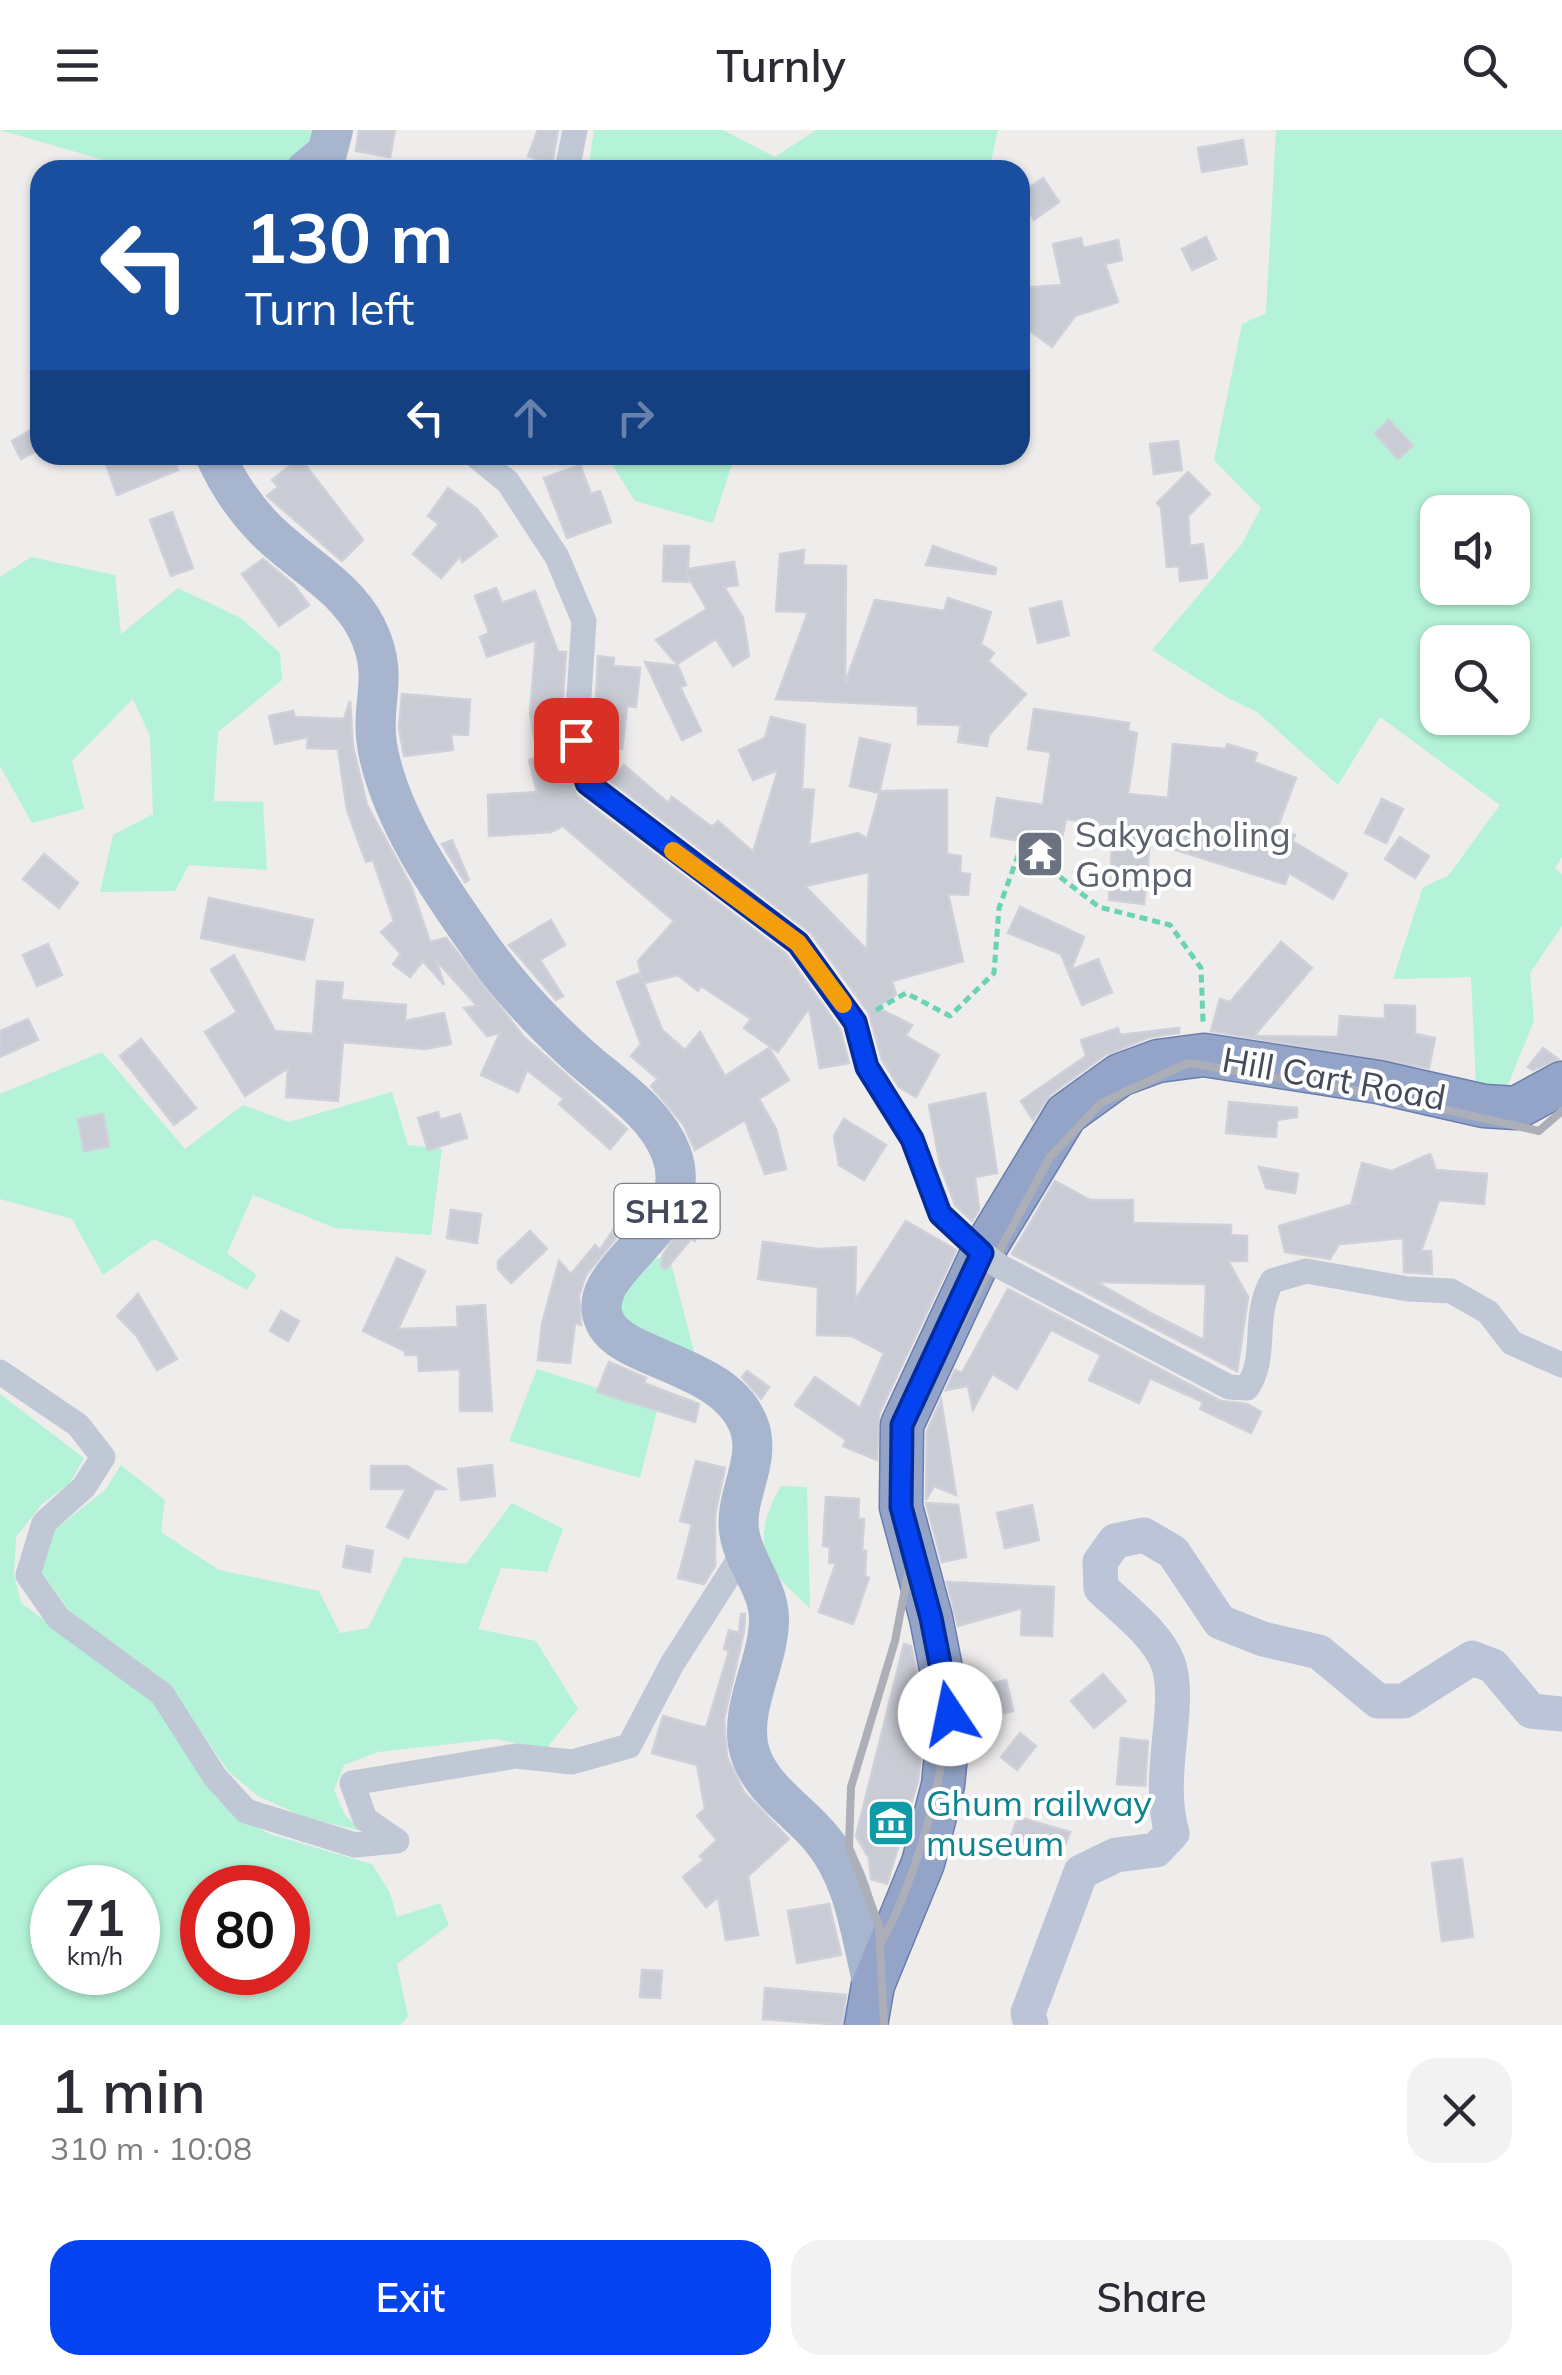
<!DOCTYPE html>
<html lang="en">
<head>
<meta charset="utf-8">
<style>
  :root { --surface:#fff; --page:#f2f2f3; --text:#2b2b33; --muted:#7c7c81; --accent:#0543f0 }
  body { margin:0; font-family:Mulish,sans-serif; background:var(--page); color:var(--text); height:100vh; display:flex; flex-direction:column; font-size:38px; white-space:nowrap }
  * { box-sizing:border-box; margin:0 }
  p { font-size:32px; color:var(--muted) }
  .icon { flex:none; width:55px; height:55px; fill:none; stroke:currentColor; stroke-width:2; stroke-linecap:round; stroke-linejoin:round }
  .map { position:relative; height:1895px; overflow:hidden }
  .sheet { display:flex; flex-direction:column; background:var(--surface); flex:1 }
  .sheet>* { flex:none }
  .hud { position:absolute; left:30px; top:30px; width:1000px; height:305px; border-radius:30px; box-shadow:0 2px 8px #0004; background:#1a4fa0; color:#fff; overflow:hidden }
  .tools { position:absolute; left:1420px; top:365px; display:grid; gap:20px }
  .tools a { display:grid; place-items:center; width:110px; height:110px; border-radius:20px; background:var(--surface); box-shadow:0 2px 8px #0004; font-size:50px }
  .speed { position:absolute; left:30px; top:1735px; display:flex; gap:20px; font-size:50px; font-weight:700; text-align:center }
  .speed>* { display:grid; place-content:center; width:130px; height:130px; border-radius:50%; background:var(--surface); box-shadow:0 2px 8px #0004; line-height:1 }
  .speed small { font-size:25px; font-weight:400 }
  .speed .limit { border:15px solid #d22; background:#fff; color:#111 }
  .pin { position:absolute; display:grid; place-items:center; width:85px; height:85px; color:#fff; margin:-42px; border-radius:20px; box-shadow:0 5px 15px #0006 }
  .me { position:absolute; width:110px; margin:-55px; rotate:349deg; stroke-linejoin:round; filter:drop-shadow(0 0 8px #0008) }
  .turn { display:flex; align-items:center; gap:35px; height:210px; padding:0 50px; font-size:45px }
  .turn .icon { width:130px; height:130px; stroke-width:2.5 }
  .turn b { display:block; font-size:70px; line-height:85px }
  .lanes { display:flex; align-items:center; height:95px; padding:0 50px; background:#0003; justify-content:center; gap:50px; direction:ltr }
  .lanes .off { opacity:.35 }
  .round { display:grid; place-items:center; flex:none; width:105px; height:105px; border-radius:30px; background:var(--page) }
  .head { display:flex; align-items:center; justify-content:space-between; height:170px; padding:0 50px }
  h1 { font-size:60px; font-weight:600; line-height:75px }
  .button { display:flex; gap:20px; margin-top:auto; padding:20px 50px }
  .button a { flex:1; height:115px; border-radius:30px; background:var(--accent); color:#fff; font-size:40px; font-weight:600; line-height:115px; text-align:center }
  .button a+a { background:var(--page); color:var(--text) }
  header { display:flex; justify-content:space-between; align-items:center; height:130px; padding:0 50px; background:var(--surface); font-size:45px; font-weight:600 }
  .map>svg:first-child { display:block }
  .green { fill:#b4f3d7; fill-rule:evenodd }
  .building { fill:#caccd5; stroke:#cfd0d9; stroke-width:2.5; fill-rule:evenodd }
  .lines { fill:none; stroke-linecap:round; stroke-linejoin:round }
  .trunk-casing { stroke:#697ead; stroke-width:45 }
  .path { stroke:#68d4b2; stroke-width:5; stroke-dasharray:8 5; stroke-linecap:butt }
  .minor { stroke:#c0c8d6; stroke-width:25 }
  .secondary { stroke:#bcc5d8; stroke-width:35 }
  .primary { stroke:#a8b5cf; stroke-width:40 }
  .trunk { stroke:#93a4c8; stroke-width:42 }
  .rail { stroke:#adafb8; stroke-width:8 }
  .minor-bridge { stroke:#c0c8d6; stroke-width:25 }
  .route-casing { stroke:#032c9c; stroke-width:25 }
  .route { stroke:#0543f0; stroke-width:18 }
  .slow { stroke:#f59e0b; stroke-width:18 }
  .labels { text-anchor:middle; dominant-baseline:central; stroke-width:8; stroke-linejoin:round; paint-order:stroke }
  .shield { fill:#fff; stroke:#7b818c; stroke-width:2.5 }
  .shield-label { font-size:32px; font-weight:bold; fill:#434b5b }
  .worship-label { font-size:35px; fill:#5b616d; stroke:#fff; text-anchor:start }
  .street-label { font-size:35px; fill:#434b5b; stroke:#fff }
  .culture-label { font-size:35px; fill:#0d838f; stroke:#fff; text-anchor:start }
</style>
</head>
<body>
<header><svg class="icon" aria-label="menu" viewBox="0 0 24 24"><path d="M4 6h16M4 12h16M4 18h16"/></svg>Turnly<svg class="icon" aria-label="search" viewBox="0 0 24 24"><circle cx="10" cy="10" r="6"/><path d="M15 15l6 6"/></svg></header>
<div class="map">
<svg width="1562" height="1895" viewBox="0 0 1562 1895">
  <rect width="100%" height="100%" fill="#efecec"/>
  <g class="green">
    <polygon points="0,0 322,0 300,28 275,40 138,40"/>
    <polygon points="594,0 723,0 775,27 816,0 998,0 989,40 588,40"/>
    <path d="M1276,0H1562V727L1555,738L1562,744V796L1530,843L1534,891L1507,957L1476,955L1471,847L1393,849L1423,757L1448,746L1500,675L1380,587L1338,655L1257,582L1226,567L1152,520L1241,415L1261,378L1214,330L1242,194L1266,183ZM1438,382H1512V458H1438ZM1438,512H1512V588H1438Z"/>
    <polygon points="606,325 743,325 732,334 713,393 635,371"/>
    <polygon points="31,427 115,445 121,504 178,458 241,488 280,523 282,550 218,602 214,671 263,672 267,740 189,735 175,761 100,762 113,705 153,684 150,606 133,569 72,631 84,679 32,693 0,636 0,447"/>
    <polygon points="102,922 185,1019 243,975 289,992 392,962 408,1015 442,1019 431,1105 335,1098 253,1065 227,1123 257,1145 247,1160 154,1109 103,1145 72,1089 0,1069 0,964"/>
    <polygon points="669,1125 697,1233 621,1195 616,1170 637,1135"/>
    <polygon points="537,1239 658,1277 640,1348 509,1311"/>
    <path d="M0,1264L84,1328L69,1354L42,1374L16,1407L14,1444L21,1473L157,1572L233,1683L269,1704L372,1734L390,1763L397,1787L440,1773L449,1795L397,1834L408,1886L401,1895H0ZM52,1758H138V1842H52ZM202,1758H288V1842H202Z"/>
    <polygon points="121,1335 165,1370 161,1402 219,1440 319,1461 340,1503 368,1498 404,1427 466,1434 512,1373 563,1399 547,1442 501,1438 478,1499 536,1511 578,1579 546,1619 495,1609 378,1622 344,1635 334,1660 345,1685 361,1701 304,1687 258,1666 228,1641 169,1554 69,1481 40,1440 52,1402 105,1360"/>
    <path d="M781,1356L807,1357L810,1478C765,1439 748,1411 781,1356Z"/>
  </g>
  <g class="building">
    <polygon points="359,0 395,0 390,27 356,21"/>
    <polygon points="538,0 558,0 552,34 528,26"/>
    <polygon points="1243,10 1247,34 1202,42 1198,18"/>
    <polygon points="1043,48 1059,72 1034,90 1020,64"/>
    <polygon points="1206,107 1216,129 1192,140 1182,119"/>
    <polygon points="1081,108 1083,118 1118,110 1122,130 1105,134 1118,172 1075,186 1052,217 1024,196 1022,158 1062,155 1053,114"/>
    <polygon points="1389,290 1413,316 1398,329 1375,303"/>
    <polygon points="40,295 40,319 21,329 12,311"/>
    <polygon points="1178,311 1182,340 1154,344 1150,314"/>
    <polygon points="103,325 172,325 178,340 117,365"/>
    <polygon points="300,328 363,410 342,431 267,366 278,357 272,350"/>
    <polygon points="580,335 591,364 600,361 611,392 567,408 544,348"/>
    <polygon points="1188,342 1210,364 1188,386 1190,416 1203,414 1207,448 1180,451 1179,436 1167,437 1161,377 1157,373"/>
    <polygon points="448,358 477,379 497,406 462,432 460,426 441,448 413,424 439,394 428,386"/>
    <polygon points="172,382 193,438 171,446 150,390"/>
    <polygon points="664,416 689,416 688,439 734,432 738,455 724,457 743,488 749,526 733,536 716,509 677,534 656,510 707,479 688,446 688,452 663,451"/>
    <polygon points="933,416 996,438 995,444 926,435"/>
    <polygon points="804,420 803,435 846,436 845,554 875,470 944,481 948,468 991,482 981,514 994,523 988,531 1026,564 989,605 987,616 958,612 961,595 918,594 918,576 776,569 808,482 776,481 780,424"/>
    <polygon points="263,429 294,455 309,475 279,496 242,444"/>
    <polygon points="496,458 502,473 535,461 558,522 566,522 560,610 576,665 786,824 840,899 849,933 820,938 809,878 778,922 744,898 751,889 701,856 698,861 678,845 644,853 662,900 685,920 700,902 725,946 769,918 789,950 759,969 776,999 786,1039 765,1044 745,990 695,1020 683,994 651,956 658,949 631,926 641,914 617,852 640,843 643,850 638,831 674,791 563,696 551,702 489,706 488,665 537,662 529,630 538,627 530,584 536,510 487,527 480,507 489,503 475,466"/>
    <polygon points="1061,471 1069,505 1038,513 1030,479"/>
    <polygon points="598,526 614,528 613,536 640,538 636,577 627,576 622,619 594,616"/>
    <polygon points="645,532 678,536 686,555 680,557 701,601 682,610"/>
    <polygon points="402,564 470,570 468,605 451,604 453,620 404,626 399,598"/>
    <polygon points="350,571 353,617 367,675 411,756 430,812 446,808 524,907 627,999 610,1019 559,974 564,969 527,940 518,962 481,945 500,903 487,906 464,878 477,876 436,830 444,855 423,831 410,847 393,834 401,824 381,802 394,791 373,730 366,732 347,680 338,619 307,618 308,607 275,614 269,586 293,581 295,587 344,589"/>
    <polygon points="1034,579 1129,593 1128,601 1137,603 1128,664 1168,668 1173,614 1226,619 1227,614 1257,623 1254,632 1296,648 1277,699 1295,705 1292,711 1347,744 1333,769 1289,743 1285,754 1150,712 1144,774 1109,770 1113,696 1066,689 1060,718 991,706 997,668 1043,675 1051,622 1028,619"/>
    <path d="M771,587L805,595L802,659L814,660L809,715L858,703L867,709L880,661L947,660V724L961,726L960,743L970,744L968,765L948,764L963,831L892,851L896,865L876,877L912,895L906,906L939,925L916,967L899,957L882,930L869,883L811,803L611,651L624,635L668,673L672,667L712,697L718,691L753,722L778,640L753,650L739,620L765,608ZM869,742L867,820L805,756Z"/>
    <polygon points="860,608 890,615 879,663 850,656"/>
    <polygon points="1382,669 1403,679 1386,713 1365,703"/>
    <polygon points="1400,707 1429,726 1415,748 1385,729"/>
    <polygon points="452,710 469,750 465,752 442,714"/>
    <polygon points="44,724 78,753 59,778 23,749"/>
    <polygon points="209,768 313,790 304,830 201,808"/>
    <polygon points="1020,777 1084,807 1071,840 1098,829 1112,862 1082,875 1061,824 1008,803"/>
    <polygon points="551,790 565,815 540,830 563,866 556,870 509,815"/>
    <polygon points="1281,812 1312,838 1254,906 1338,907 1340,886 1385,889 1385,875 1415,876 1415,904 1435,908 1429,938 1211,901 1220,869 1230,872"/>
    <polygon points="48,814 62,845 37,856 23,825"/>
    <polygon points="234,825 275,901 313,904 317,851 343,853 341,870 406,875 405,891 444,883 451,914 425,919 343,912 338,971 286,967 288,938 245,966 205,902 237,882 211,840"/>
    <polygon points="28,889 38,910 0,927 0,901"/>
    <polygon points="1118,898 1120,905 1179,898 1179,903 1150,907 1105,925 1051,964 1033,990 1021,971 1086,926 1081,910"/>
    <polygon points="141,909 196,978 174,995 120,926"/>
    <polygon points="1543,918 1558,929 1533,940 1528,937"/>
    <polygon points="985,963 997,1043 975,1047 979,1079 972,1091 955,1075 940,1035 929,975"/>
    <polygon points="1229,972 1297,978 1297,987 1277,990 1276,1007 1226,1003"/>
    <polygon points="438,982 440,990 460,984 467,1008 428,1020 418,988"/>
    <polygon points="103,984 109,1016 84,1021 78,989"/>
    <polygon points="844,989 886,1015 864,1050 839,1035 834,1006"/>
    <polygon points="1430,1024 1436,1040 1487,1044 1484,1074 1439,1070 1421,1121 1431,1121 1432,1144 1404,1142 1403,1108 1339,1114 1330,1129 1285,1122 1279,1096 1357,1073 1352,1072 1362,1033 1392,1041"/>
    <polygon points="1259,1037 1298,1044 1295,1063 1266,1058"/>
    <path d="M1055,1051L1090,1070H1133V1093L1231,1095V1105L1247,1106V1131H1228L1248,1167L1237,1241L1012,1124ZM1096,1152L1206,1154L1204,1210L1151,1183Z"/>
    <polygon points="631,1073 639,1079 637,1082 586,1145 579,1165 581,1195 575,1193 570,1233 538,1230 542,1194 559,1131 571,1144 595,1115 600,1120"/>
    <polygon points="693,1077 708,1084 695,1111 691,1109 666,1139 661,1136 663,1125"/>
    <polygon points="451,1080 481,1084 477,1113 447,1108"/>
    <polygon points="906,1091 956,1120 879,1284 877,1330 843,1316 846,1310 795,1275 815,1247 860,1278 884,1223 851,1206 817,1205 818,1157 758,1149 763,1112 818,1119 856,1117 855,1170"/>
    <polygon points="530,1101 547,1119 511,1153 498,1139 498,1131"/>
    <polygon points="397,1128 425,1141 398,1199 458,1197 457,1177 485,1175 492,1281 460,1281 460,1239 419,1241 418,1225 405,1225 405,1221 363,1201"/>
    <polygon points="1008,1159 1221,1271 1247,1274 1261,1282 1251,1303 1200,1279 1203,1272 1150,1248 1139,1273 1089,1250 1101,1225 1051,1200 1017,1259 992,1244 973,1280 968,1256 946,1260 955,1240 962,1243"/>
    <polygon points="138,1164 177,1229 157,1240 136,1205 117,1186"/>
    <polygon points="281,1181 299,1191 288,1211 270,1201"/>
    <polygon points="609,1232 646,1248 644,1253 699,1274 695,1292 597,1262"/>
    <polygon points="747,1241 769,1257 761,1269 742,1247"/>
    <polygon points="941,1270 956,1365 934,1356 926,1370 927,1301"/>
    <polygon points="696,1331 725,1338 715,1384 715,1436 704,1454 678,1448 692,1394 680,1391"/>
    <polygon points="492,1335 495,1366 461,1370 458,1339"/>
    <polygon points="371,1336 407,1336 445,1359 435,1359 408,1408 387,1397 406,1359 371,1359"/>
    <polygon points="826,1367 859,1369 858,1389 864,1389 862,1421 866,1421 865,1446 869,1448 853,1494 819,1482 836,1433 829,1433 830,1417 823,1416"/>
    <polygon points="926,1373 958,1375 966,1427 942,1432"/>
    <polygon points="1032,1375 1039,1410 1005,1418 997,1383"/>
    <polygon points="347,1416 373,1421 370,1442 343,1437"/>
    <polygon points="947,1452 1054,1457 1052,1506 1021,1505 1022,1478 958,1496"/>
    <polygon points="741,1484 745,1484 744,1501 724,1589 727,1627 744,1662 789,1709 748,1746 758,1805 726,1810 718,1767 706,1777 683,1747 704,1730 700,1726 717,1710 697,1686 705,1679 697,1635 652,1623 663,1586 706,1598 729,1521 724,1519 729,1500 739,1503"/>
    <polygon points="904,1514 911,1516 925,1585 918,1651 887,1754 871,1749 869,1728 856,1706"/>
    <polygon points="1103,1544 1126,1571 1094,1598 1071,1571"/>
    <polygon points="1006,1550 1013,1581 980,1589 973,1558"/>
    <polygon points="1020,1603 1036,1616 1017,1640 1001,1627"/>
    <polygon points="1121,1608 1148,1611 1145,1656 1117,1654"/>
    <polygon points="1018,1687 1070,1702 1061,1726 1010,1709"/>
    <polygon points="1462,1729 1473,1807 1442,1811 1432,1733"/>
    <polygon points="829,1774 841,1825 797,1833 788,1781"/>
    <polygon points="642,1840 662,1841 660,1868 640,1867"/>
    <polygon points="765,1858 846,1865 842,1895 763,1889"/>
  </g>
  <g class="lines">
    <g class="trunk-casing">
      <polyline id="trunk" points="866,1895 873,1855 923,1733 943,1655 950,1584 931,1488 901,1377 902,1295 982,1123 1066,984 1120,945 1158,931 1204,925 1378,952 1484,976 1516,978 1562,953"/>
    </g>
    <polyline class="path" points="876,880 906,863 950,886 994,843 999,778 1021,717 1099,777 1170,795 1201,838 1203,892"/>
    <g class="minor">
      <polyline points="567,40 575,0"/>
      <polyline points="475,325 508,352 557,427 584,491 576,610 587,653 798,813 855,892 867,937 912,1009 941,1084 982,1123"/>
      <path d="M999,1136L1229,1257L1247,1258C1269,1225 1251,1189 1272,1151L1306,1141L1408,1159L1451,1161L1488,1182L1512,1213L1562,1235"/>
      <polyline points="0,1242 78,1295 103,1327 84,1357 44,1393 28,1445 58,1488 162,1564 215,1647 246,1681 355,1715 397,1711 365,1689 352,1653 516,1626 572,1632 629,1616 672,1534 745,1420"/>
    </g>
    <path class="secondary" d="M1031,1895L1028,1883L1081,1742L1116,1725L1156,1720L1172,1703C1155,1646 1183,1575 1168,1533C1157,1504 1123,1479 1101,1458L1100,1432L1115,1411L1144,1405L1173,1422L1220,1492L1263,1509L1319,1522L1378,1571H1404L1472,1528L1493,1536L1531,1581L1562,1584"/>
    <g class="primary">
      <polyline points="306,40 327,23 333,0"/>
      <path d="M215,325C228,354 244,378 267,401C299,433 344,455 366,497C391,546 370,570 377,615C389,687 441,761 483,820C510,858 541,891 576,923C607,952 655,980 671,1023C701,1100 579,1138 605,1192C624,1232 729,1233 750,1299C760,1333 735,1366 739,1400C742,1430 768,1456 769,1487C770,1532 737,1579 750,1623C761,1659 799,1681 821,1708C855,1748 861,1806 873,1855"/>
    </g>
    <use href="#trunk" class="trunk"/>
    <g class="rail">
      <path d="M880,1814C909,1767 947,1647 944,1591C942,1548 921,1492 911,1448"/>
      <polyline points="884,1895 879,1795 849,1717 851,1657 895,1511 909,1438 906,1396 912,1283 1050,1027 1101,973 1188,933 1377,964 1539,1001 1562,981"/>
    </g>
    <polyline class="minor-bridge" points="982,1123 999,1136"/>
  </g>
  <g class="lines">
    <g class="route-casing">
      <polyline id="route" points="576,610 587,653 798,813 855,892 867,937 912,1009 940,1084 982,1123 902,1295 901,1377 931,1488 950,1584"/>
    </g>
    <use href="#route" class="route"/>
    <polyline class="slow" points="673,721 798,813 843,874"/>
  </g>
  <defs>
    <g id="temple-square" transform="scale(2.5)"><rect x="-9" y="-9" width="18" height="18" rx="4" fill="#6b7280" stroke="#fff"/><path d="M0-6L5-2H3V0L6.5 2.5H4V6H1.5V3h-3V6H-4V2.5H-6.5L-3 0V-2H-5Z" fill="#fff"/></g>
    <g id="museum-square" transform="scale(2.5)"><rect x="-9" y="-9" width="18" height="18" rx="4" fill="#0f9aa8" stroke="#fff"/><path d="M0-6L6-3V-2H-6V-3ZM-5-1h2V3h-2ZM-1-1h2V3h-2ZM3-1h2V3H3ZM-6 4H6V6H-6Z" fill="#fff"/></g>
  </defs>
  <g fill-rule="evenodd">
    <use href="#temple-square" x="1040" y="724"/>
    <use href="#museum-square" x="891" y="1693"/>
  </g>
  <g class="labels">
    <rect class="shield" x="614.5" y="1054" width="105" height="54" rx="8"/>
    <g class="shield-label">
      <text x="667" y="1081">SH12</text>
    </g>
    <g class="worship-label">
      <text x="1075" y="704">Sakyacholing<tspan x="1075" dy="40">Gompa</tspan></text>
    </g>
    <g class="street-label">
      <text transform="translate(1334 948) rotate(10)">Hill Cart Road</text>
    </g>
    <g class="culture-label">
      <text x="926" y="1673">Ghum railway<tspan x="926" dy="40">museum</tspan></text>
    </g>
  </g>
</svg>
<div class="tools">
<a><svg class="icon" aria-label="sound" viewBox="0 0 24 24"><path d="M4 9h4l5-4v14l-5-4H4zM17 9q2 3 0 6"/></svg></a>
<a><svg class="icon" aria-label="search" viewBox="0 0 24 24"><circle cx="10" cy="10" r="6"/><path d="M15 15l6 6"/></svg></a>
</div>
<div class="speed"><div>71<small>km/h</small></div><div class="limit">80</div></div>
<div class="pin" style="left:576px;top:610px;background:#d93025"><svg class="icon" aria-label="arrive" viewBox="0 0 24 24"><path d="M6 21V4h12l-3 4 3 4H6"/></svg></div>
<svg class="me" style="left:950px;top:1584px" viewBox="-20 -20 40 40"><circle r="19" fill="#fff"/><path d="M0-13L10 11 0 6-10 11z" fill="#0543f0"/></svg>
<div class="hud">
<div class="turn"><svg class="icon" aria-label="left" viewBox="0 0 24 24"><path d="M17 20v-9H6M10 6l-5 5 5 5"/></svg><div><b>130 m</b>Turn left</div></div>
<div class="lanes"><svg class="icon" aria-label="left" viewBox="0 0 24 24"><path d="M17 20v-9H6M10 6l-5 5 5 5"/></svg><svg class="icon off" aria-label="ahead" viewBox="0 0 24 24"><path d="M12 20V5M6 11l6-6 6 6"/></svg><svg class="icon off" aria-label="right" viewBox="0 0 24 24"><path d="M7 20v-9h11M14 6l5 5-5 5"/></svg></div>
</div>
</div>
<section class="sheet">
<div class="head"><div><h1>1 min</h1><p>310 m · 10:08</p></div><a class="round"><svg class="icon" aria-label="close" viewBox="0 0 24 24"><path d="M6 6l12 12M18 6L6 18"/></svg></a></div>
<div class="button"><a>Exit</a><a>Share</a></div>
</section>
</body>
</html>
